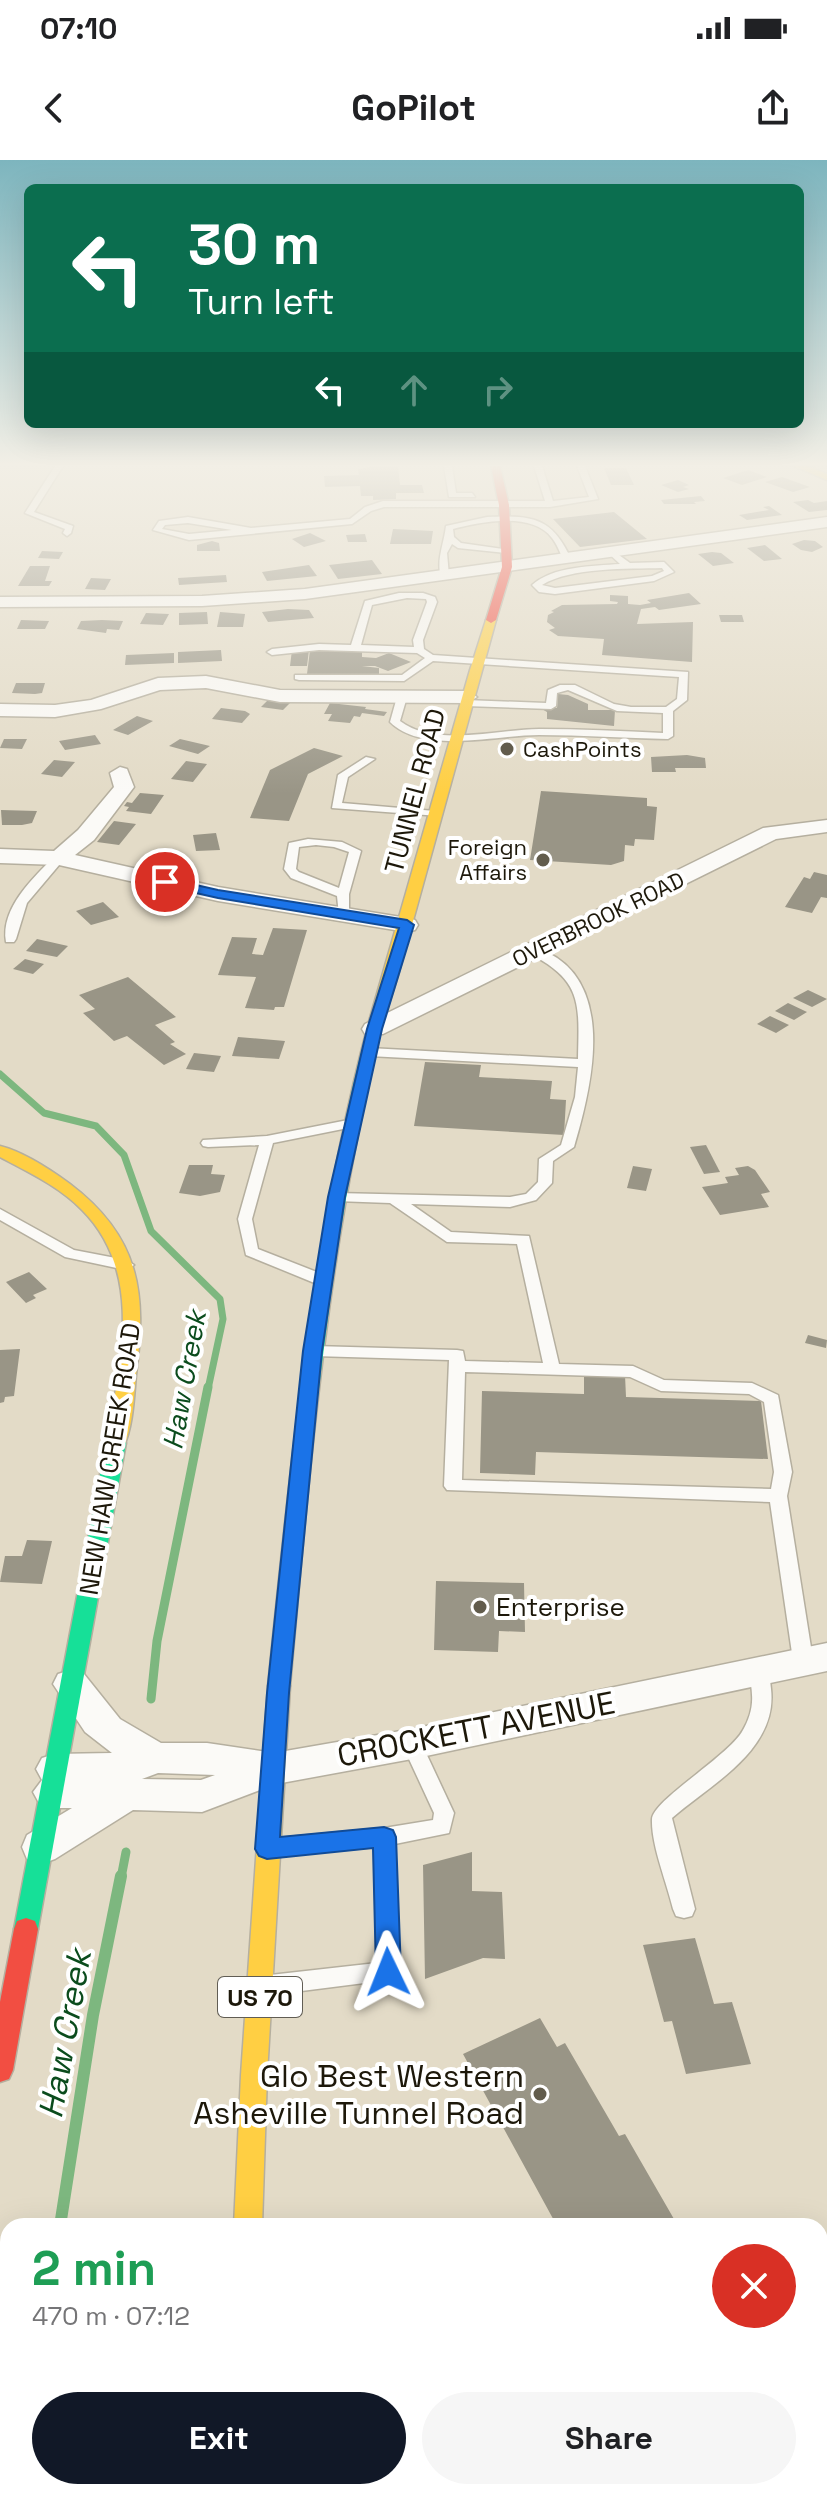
<!DOCTYPE html>
<html lang="en">
<head>
<meta charset="utf-8">
<style>
  :root { --surface:#fff; --page:#f6f6f6; --text:#202124; --muted:#757577; --accent:#111827 }
  body { margin:0; font-family:"Space Grotesk",sans-serif; background:var(--page); color:var(--text); height:100vh; display:flex; flex-direction:column; font-size:30px; white-space:nowrap }
  * { box-sizing:border-box; margin:0 }
  p { font-size:26px; color:var(--muted) }
  .icon { flex:none; width:44px; height:44px; fill:none; stroke:currentColor; stroke-width:2; stroke-linecap:round; stroke-linejoin:round }
  .map { position:relative; flex:1; overflow:hidden }
  .side { position:absolute; left:0px; top:2058px; width:828px; height:282px; display:flex; flex-direction:column; background:var(--surface); border-radius:24px 24px 0 0; box-shadow:0 8px 32px #0002 }
  .side>* { flex:none }
  .hud { position:absolute; left:24px; top:24px; width:780px; height:244px; border-radius:12px; box-shadow:0 8px 32px #0002; background:#0b6e4f; color:#fff; overflow:hidden }
  .pin { position:absolute; display:grid; place-items:center; width:68px; height:68px; color:#fff; margin:-34px; border:4px solid #fff; border-radius:50%; box-shadow:0 2px 8px #0007 }
  .me { position:absolute; width:88px; margin:-44px; rotate:358deg; stroke-linejoin:round; filter:drop-shadow(0 0 6px #0008) }
  .turn { display:flex; align-items:center; gap:28px; height:168px; padding:0 32px; font-size:36px }
  .turn .icon { width:104px; height:104px; stroke-width:2.5 }
  .turn b { display:block; font-size:56px; line-height:68px }
  .lanes { display:flex; align-items:center; height:76px; padding:0 32px; background:#0003; justify-content:center; gap:40px; direction:ltr }
  .lanes .off { opacity:.35 }
  .round { display:grid; place-items:center; flex:none; width:84px; height:84px; border-radius:42px; background:var(--page) }
  .head { display:flex; align-items:center; justify-content:space-between; height:136px; padding:0 32px }
  h1 { font-size:48px; font-weight:700; line-height:60px; color:#1e9e55 }
  .button { display:flex; gap:16px; margin-top:auto; padding:16px 32px }
  .button a { flex:1; height:92px; border-radius:48px; background:var(--accent); color:#fff; font-size:32px; font-weight:700; line-height:92px; text-align:center }
  .button a+a { background:var(--page); color:var(--text) }
  .status { display:flex; justify-content:space-between; align-items:center; height:56px; padding:0 40px; background:var(--surface); direction:ltr }
  .status svg { height:22px; fill:currentColor }
  header { display:flex; justify-content:space-between; align-items:center; height:104px; padding:0 32px; background:var(--surface); font-size:36px; font-weight:700 }
  .map>svg:first-child { display:block }
  .lines { fill:none; stroke-linecap:round; stroke-linejoin:round }
  .stream-far2 { stroke:#7db77f; stroke-width:7 }
  .stream-far1 { stroke:#7db77f; stroke-width:9 }
  .stream { stroke:#7db77f; stroke-width:12 }
  .building { fill:#999586 }
  .lane-casing { stroke:#b5af9f; stroke-width:3 }
  .street-casing { stroke:#b5af9f; stroke-width:3 }
  .fast-casing { stroke:#b5af9f; stroke-width:3 }
  .slow-casing { stroke:#b5af9f; stroke-width:3 }
  .jam-casing { stroke:#b5af9f; stroke-width:3 }
  .lane { fill:#fbfaf7; fill-rule:evenodd }
  .street { fill:#fbfaf7; fill-rule:evenodd }
  .fast { fill:#16e098; fill-rule:evenodd }
  .slow { fill:#ffcf43; fill-rule:evenodd }
  .jam { fill:#f24e42; fill-rule:evenodd }
  .route { fill:#1a73e8; stroke:#114b97; stroke-width:2 }
  .poi-dot { fill:#625c4c; stroke:#fff; stroke-width:3 }
  .labels { text-anchor:middle; dominant-baseline:central; stroke-width:8; stroke-linejoin:round; paint-order:stroke }
  .far-poi-label { font-size:22px; fill:#1d180a; stroke:#fff; text-anchor:start }
  .far-street-label { font-size:22px; fill:#1d180a; stroke:#fff }
  .shield { fill:#fff; stroke:#615d54; stroke-width:2 }
  .shield-label { font-size:24px; font-weight:bold; fill:#1d180a }
  .street-label { font-size:26px; fill:#1d180a; stroke:#fff }
  .poi-label { font-size:26px; fill:#1d180a; stroke:#fff; text-anchor:start }
  .water-label { font-size:28px; font-style:italic; fill:#0b4c1d; stroke:#fff }
  .near-street-label { font-size:32px; fill:#1d180a; stroke:#fff }
  .near-poi-label { font-size:32px; fill:#1d180a; stroke:#fff; text-anchor:end }
  .near-water-label { font-size:34px; font-style:italic; fill:#0b4c1d; stroke:#fff }
</style>
</head>
<body>
<div class="status"><b>07:10</b><svg viewBox="0 0 49 12"><path d="M0 12V9h3v3zM5 12V6h3v6zM10 12V3h3v9zM15 12V0h3v12zM26 1h20v11H26zM47 4h2v5h-2z"/></svg></div>
<header><svg class="icon" aria-label="back" viewBox="0 0 24 24"><path d="M15 5l-7 7 7 7"/></svg>GoPilot<svg class="icon" aria-label="share" viewBox="0 0 24 24"><path d="M12 15V3M7 8l5-5 5 5M5 13v7h14v-7"/></svg></header>
<div class="map">
<svg width="827" height="2339" viewBox="0 0 827 2339">
  <rect width="100%" height="100%" fill="#e3dbc7"/>
  <g class="lines">
    <polyline class="stream-far2" points="0,914 44,953 96,966 124,995 151,1071 220,1139 223,1159 208,1229"/>
    <g class="stream-far1">
      <polyline points="151,1539 157,1481 208,1227"/>
      <polyline points="121,1718 126,1692"/>
    </g>
    <g class="stream">
      <polyline points="60,2066 93,1855 121,1716"/>
      <polyline points="29,2332 29,2339"/>
    </g>
  </g>
  <g class="building">
    <polygon points="376,306 398,306 400,325 422,325 424,333 396,333 396,339 373,340 373,336 361,336 360,326 325,327 324,316 359,315 358,309"/>
    <polygon points="604,308 626,308 634,325 611,325"/>
    <polygon points="748,310 767,317 742,325 723,318"/>
    <polygon points="782,317 810,327 793,332 765,322"/>
    <polygon points="678,320 689,325 683,327 689,329 678,332 661,325"/>
    <polygon points="701,336 705,341 694,342 696,344 664,344 661,340"/>
    <polygon points="808,340 814,343 827,341 827,350 809,352 793,342"/>
    <polygon points="769,346 782,355 747,360 739,355 769,350 763,347"/>
    <polygon points="614,352 647,379 580,387 553,359"/>
    <polygon points="393,369 433,371 431,384 390,384"/>
    <polygon points="310,373 326,381 304,387 292,379"/>
    <polygon points="365,374 367,382 348,382 346,375"/>
    <polygon points="804,380 815,381 823,387 812,392 801,390 792,384"/>
    <polygon points="212,381 219,383 220,391 197,391 197,385"/>
    <polygon points="765,385 782,399 764,401 747,388"/>
    <polygon points="42,391 63,392 59,399 38,398"/>
    <polygon points="712,392 721,393 734,403 713,406 698,394"/>
    <polygon points="372,400 382,414 338,419 329,405"/>
    <polygon points="309,405 317,416 267,421 262,412"/>
    <polygon points="30,406 50,406 45,421 52,421 49,426 18,426"/>
    <polygon points="226,415 227,422 179,425 178,418"/>
    <polygon points="91,418 111,419 105,430 85,429"/>
    <polygon points="689,433 701,444 659,450 655,447 641,449 637,464 693,462 692,502 602,495 604,479 558,476 549,470 555,468 547,462 548,455 554,452 551,451 562,445 617,444 618,442 610,441 610,435 628,436 628,444 640,445 651,443 647,440"/>
    <polygon points="288,449 309,450 314,458 268,462 262,452"/>
    <polygon points="207,452 208,464 179,465 179,453"/>
    <polygon points="220,452 245,454 243,467 217,467"/>
    <polygon points="146,453 169,454 163,465 140,464"/>
    <polygon points="719,455 742,455 744,462 721,462"/>
    <polygon points="21,460 49,461 45,469 17,469"/>
    <polygon points="102,460 123,461 119,470 107,469 106,473 77,469 81,461"/>
    <polygon points="221,490 222,501 178,503 178,492"/>
    <polygon points="292,490 309,490 307,506 290,506"/>
    <polygon points="310,490 362,490 362,497 376,498 389,493 411,502 388,511 375,506 362,506 379,508 379,515 307,514"/>
    <polygon points="174,493 174,503 125,505 126,495"/>
    <polygon points="16,523 45,523 42,533 35,534 12,533"/>
    <polygon points="558,534 568,535 588,544 588,550 615,550 614,566 547,559 547,552 540,548 557,548"/>
    <polygon points="268,540 290,543 283,550 261,547"/>
    <polygon points="330,543 366,547 365,549 387,552 384,556 362,553 360,557 354,556 350,563 328,561 332,554 324,554"/>
    <polygon points="221,548 245,551 250,554 242,563 212,559"/>
    <polygon points="137,556 153,561 128,575 113,570"/>
    <polygon points="95,575 101,584 65,590 59,581"/>
    <polygon points="4,579 27,579 22,589 0,588"/>
    <polygon points="180,579 210,586 198,594 169,586"/>
    <polygon points="314,588 343,596 308,614 289,661 250,658 270,610"/>
    <polygon points="687,595 705,598 706,608 675,608 676,612 652,612 651,597"/>
    <polygon points="54,600 75,602 62,617 41,614"/>
    <polygon points="186,601 207,604 193,622 171,619"/>
    <polygon points="541,631 647,638 647,646 657,647 654,680 635,679 634,686 625,685 624,701 611,705 530,700"/>
    <polygon points="140,633 164,635 151,654 126,651 129,647 124,646 127,642 132,643"/>
    <polygon points="1,650 37,651 32,663 22,665 2,665"/>
    <polygon points="114,661 136,664 119,685 97,682"/>
    <polygon points="216,673 220,690 196,691 193,675"/>
    <polygon points="814,712 827,715 827,738 821,737 812,753 785,747 804,717 810,719"/>
    <polygon points="103,742 119,757 91,765 76,751"/>
    <polygon points="273,768 307,770 284,847 275,847 274,850 245,848 256,817 218,815 232,777 257,778 252,794 263,795"/>
    <polygon points="37,779 68,786 57,797 26,791"/>
    <polygon points="25,799 44,804 33,814 13,809"/>
    <polygon points="128,817 176,857 155,865 175,882 170,884 186,894 164,905 127,876 114,881 83,853 95,849 79,835"/>
    <polygon points="808,830 827,839 812,847 793,838"/>
    <polygon points="788,843 807,852 794,860 775,851"/>
    <polygon points="770,856 789,865 776,873 757,864"/>
    <polygon points="238,877 285,881 279,899 232,896"/>
    <polygon points="194,893 221,896 214,912 186,909"/>
    <polygon points="425,902 481,905 479,917 552,921 550,939 566,940 564,975 414,966"/>
    <polygon points="706,985 720,1012 704,1014 690,987"/>
    <polygon points="189,1005 213,1005 211,1014 225,1015 220,1032 200,1036 179,1033"/>
    <polygon points="633,1006 652,1009 646,1031 627,1028"/>
    <polygon points="748,1006 755,1010 770,1032 761,1034 769,1047 720,1055 702,1027 728,1023 725,1017 739,1015 735,1008"/>
    <polygon points="29,1112 47,1129 33,1135 36,1138 26,1143 6,1122"/>
    <polygon points="808,1175 827,1180 826,1188 805,1183"/>
    <polygon points="20,1189 14,1236 5,1237 4,1242 0,1243 0,1190"/>
    <polygon points="584,1214 625,1215 626,1237 761,1241 768,1299 536,1292 535,1315 480,1313 482,1231 584,1234"/>
    <polygon points="27,1380 52,1381 42,1424 0,1422 5,1396 22,1396"/>
    <polygon points="436,1421 524,1423 525,1472 499,1471 498,1492 434,1490"/>
    <polygon points="472,1692 472,1731 502,1732 505,1799 483,1798 425,1819 423,1705"/>
    <polygon points="695,1778 714,1844 732,1842 751,1904 686,1914 672,1861 664,1862 643,1785"/>
    <polygon points="540,1858 557,1887 565,1883 619,1976 625,1974 678,2066 557,2066 463,1894"/>
  </g>
  <g class="lines">
    <g class="lane-casing">
      <g id="lane">
        <polygon points="55,306 63,306 34,352 73,366 71,373 67,376 63,373 65,369 25,353"/>
        <polygon points="444,306 452,306 456,333 472,333 475,337 449,337"/>
        <path d="M534,306H542L553,341L589,337L577,306H585L598,339L550,347H384L371,351L352,364L189,380L153,370L159,361L188,357L251,368L350,359L365,347L383,341H545ZM188,363L232,370L189,374L162,369L165,365Z"/>
        <path d="M487,357C532,355 552,357 571,399L564,401C560,393 557,384 552,378C532,351 480,362 453,369L454,377L461,383L510,390L506,393L458,388L452,384L447,393L449,416L441,418C436,399 444,384 446,366Z"/>
        <path d="M612,390L630,403L664,402L674,412L654,421L555,434L539,432L532,425C553,406 593,406 620,404L608,393ZM662,408L664,411L652,416L555,428L542,425C571,407 628,409 662,408Z"/>
        <path d="M399,433H423L435,437L437,442L423,480L424,489L433,495L688,512L687,540L673,551V576L668,579C625,578 582,575 539,575C497,575 423,595 390,562L397,537L402,534L407,537L400,561C435,588 499,569 539,569C580,569 622,571 663,573V553L617,551L568,530L557,533L556,546L551,549L465,546L460,543L465,540L546,543L548,530L560,525H575L614,544L631,547H666L677,539L679,517L433,501L404,521L299,520L295,519V515H402L425,498L417,493L319,490L272,495L267,492L272,489L319,484L351,485L365,441ZM407,438L426,439L427,442L413,480L414,487L361,485L372,445Z"/>
        <polygon points="366,597 375,599 348,617 342,643 435,651 441,654 439,656 332,648 338,615"/>
        <path d="M308,679L342,682L361,691L349,734V758L345,759L339,755L337,736L291,718L284,709L289,683ZM316,685L334,687L349,692L339,728L299,712L296,709L299,687Z"/>
        <path d="M59,695L65,698L27,743L16,779L14,782H6C0,748 34,717 55,696Z"/>
        <path d="M534,787C619,814 593,923 574,987L553,1001L552,1023L536,1040L510,1047L411,1044L451,1072L529,1076L559,1204L633,1206L664,1220L752,1223L778,1235L792,1312L787,1336L813,1500L810,1505L803,1507L796,1505L793,1500L770,1342L447,1330L444,1326L449,1200L314,1196L306,1191L314,1186L457,1190L463,1191L465,1201L543,1203L517,1084L447,1082L390,1043L336,1041L329,1037L336,1033L510,1037L526,1034L538,1022L539,999L561,985L575,937L578,907L369,896L362,892L369,888L578,899C579,844 583,821 530,794L528,791ZM465,1212L630,1217L661,1231L749,1234L764,1242L774,1312L771,1329L462,1320Z"/>
        <polygon points="353,959 360,963 358,966 273,983 252,1059 258,1089 327,1116 330,1120 327,1124 317,1124 246,1095 238,1059 259,985 208,987 203,986 201,983 203,980 267,976"/>
        <polygon points="0,1049 74,1090 126,1100 134,1105 126,1110 65,1097 0,1060"/>
        <path d="M759,1502L766,1505C770,1512 770,1520 771,1529C778,1590 711,1624 672,1658L695,1749L692,1756L684,1758L676,1756L673,1749C667,1723 651,1685 652,1659C653,1640 729,1596 743,1570C749,1560 753,1547 752,1535C752,1524 747,1514 752,1505Z"/>
        <polygon points="412,1576 419,1578 454,1653 449,1673 395,1684 399,1812 396,1819 270,1835 262,1832 259,1825 262,1818 270,1815 377,1803 374,1687 278,1696 271,1693 268,1687 271,1681 278,1678 384,1668 433,1660 434,1653 402,1584 405,1578"/>
      </g>
    </g>
    <g class="street-casing">
      <g id="street">
        <polygon points="827,357 827,367 305,439 202,446 0,447 0,437 202,436 305,429"/>
        <polygon points="206,516 280,530 467,531 477,537 467,543 280,542 206,528 160,530 101,549 55,557 0,556 0,544 55,545 91,540 158,518"/>
        <polygon points="120,607 127,609 134,627 94,680 75,695 218,727 407,758 415,760 418,765 415,770 407,772 218,741 59,705 0,703 0,689 54,691 78,670 114,627 110,613"/>
        <polygon points="827,660 827,672 776,679 383,874 365,874 362,869 365,864 763,668"/>
        <path d="M827,1483V1511L412,1599L276,1624L202,1652L133,1650L55,1699L41,1704L27,1699L22,1687L27,1675L72,1648H52L39,1643L33,1632L42,1620L36,1609L42,1598L55,1594L112,1593L85,1572L53,1524L58,1514L71,1510L84,1514L120,1559L161,1583H207L274,1593L412,1569ZM158,1613L215,1615L201,1620L142,1619Z"/>
      </g>
    </g>
    <g class="fast-casing">
      <g id="fast">
        <path d="M375,861L382,865C328,1084 310,1302 290,1526L287,1532L279,1535L271,1532L268,1526C291,1302 311,1083 368,865Z"/>
        <polygon points="116,1276 123,1278 126,1283 38,1769 35,1777 26,1780 17,1777 14,1769 106,1283 109,1278"/>
        <rect x="226" y="2332" width="30" height="7"/>
      </g>
    </g>
    <g class="slow-casing">
      <g id="slow">
        <polygon points="794,306 807,306 827,314 827,320"/>
        <polygon points="491,457 496,460 398,815 382,865 380,868 370,868 368,865 470,510 486,460"/>
        <path d="M0,986C24,992 51,1010 70,1024C140,1077 147,1133 136,1215C134,1237 133,1268 123,1288H109L106,1283C120,1206 145,1113 82,1050C60,1027 28,1012 0,997Z"/>
        <polygon points="279,1517 287,1520 290,1526 267,1915 262,2066 234,2066 241,1915 268,1526 271,1520"/>
      </g>
    </g>
    <g class="jam-casing">
      <g id="jam">
        <polygon points="491,306 500,306 509,345 512,407 496,460 491,463 486,460 502,407 499,345"/>
        <polygon points="26,1758 35,1761 38,1769 13,1910 9,1919 0,1922 0,1842 14,1769 17,1761"/>
      </g>
    </g>
    <use href="#lane" class="lane"/>
    <use href="#street" class="street"/>
    <use href="#fast" class="fast"/>
    <use href="#slow" class="slow"/>
    <use href="#jam" class="jam"/>
  </g>
  <linearGradient id="sky" x2="0" y2="1"><stop stop-color="#7db5be"/><stop offset="0.48" stop-color="#f2efe6"/><stop offset="1" stop-color="#f2efe6" stop-opacity="0"/></linearGradient>
  <rect width="827" height="634" fill="url(#sky)"/>
  <polygon class="route" points="165,718 218,730 407,760 414,765 382,869 345,1037 322,1191 289,1533 280,1677 384,1667 393,1670 396,1677 401,1812 397,1820 388,1824 379,1820 376,1812 373,1688 267,1699 259,1696 255,1689 267,1533 303,1191 328,1037 367,869 399,768 218,738 160,725 160,719"/>
  <g class="poi-dot">
    <circle cx="507" cy="589" r="8"/>
    <circle cx="543" cy="700" r="8"/>
    <circle cx="480" cy="1447" r="8"/>
    <circle cx="540" cy="1934" r="8"/>
  </g>
  <g class="labels">
    <g class="far-poi-label">
      <text x="523" y="589">CashPoints</text>
      <text x="527" y="687" text-anchor="end">Foreign<tspan x="527" dy="25">Affairs</tspan></text>
    </g>
    <g class="far-street-label">
      <text transform="translate(598 759) rotate(-26)">OVERBROOK ROAD</text>
    </g>
    <rect class="shield" x="218" y="1817" width="84" height="40" rx="6"/>
    <g class="shield-label">
      <text x="260" y="1837">US 70</text>
    </g>
    <g class="street-label">
      <text transform="translate(415 631) rotate(-75)">TUNNEL ROAD</text>
      <text transform="translate(110 1299) rotate(-81)">NEW HAW CREEK ROAD</text>
    </g>
    <g class="poi-label">
      <text x="496" y="1447">Enterprise</text>
    </g>
    <g class="water-label">
      <text transform="translate(184 1220) rotate(-80)">Haw Creek</text>
    </g>
    <g class="near-street-label">
      <text transform="translate(476 1569) rotate(-11)">CROCKETT AVENUE</text>
    </g>
    <g class="near-poi-label">
      <text x="524" y="1916">Glo Best Western<tspan x="524" dy="37">Asheville Tunnel Road</tspan></text>
    </g>
    <g class="near-water-label">
      <text transform="translate(65 1874) rotate(-80)">Haw Creek</text>
    </g>
  </g>
</svg>
<div class="pin" style="left:165px;top:722px;background:#d93025"><svg class="icon" aria-label="arrive" viewBox="0 0 24 24"><path d="M6 21V4h12l-3 4 3 4H6"/></svg></div>
<svg class="me" style="left:388px;top:1812px" viewBox="-20 -20 40 40"><path d="M0-17L14 15 0 8-14 15z" fill="#1a73e8" stroke="#fff" stroke-width="4"/></svg>
<div class="hud">
<div class="turn"><svg class="icon" aria-label="left" viewBox="0 0 24 24"><path d="M17 20v-9H6M10 6l-5 5 5 5"/></svg><div><b>30 m</b>Turn left</div></div>
<div class="lanes"><svg class="icon" aria-label="left" viewBox="0 0 24 24"><path d="M17 20v-9H6M10 6l-5 5 5 5"/></svg><svg class="icon off" aria-label="ahead" viewBox="0 0 24 24"><path d="M12 20V5M6 11l6-6 6 6"/></svg><svg class="icon off" aria-label="right" viewBox="0 0 24 24"><path d="M7 20v-9h11M14 6l5 5-5 5"/></svg></div>
</div>
<section class="side">
<div class="head"><div><h1>2 min</h1><p>470 m · 07:12</p></div><a class="round" style="background:#d93025;color:#fff"><svg class="icon" aria-label="close" viewBox="0 0 24 24"><path d="M6 6l12 12M18 6L6 18"/></svg></a></div>
<div class="button"><a>Exit</a><a>Share</a></div>
</section>
</div>
</body>
</html>
